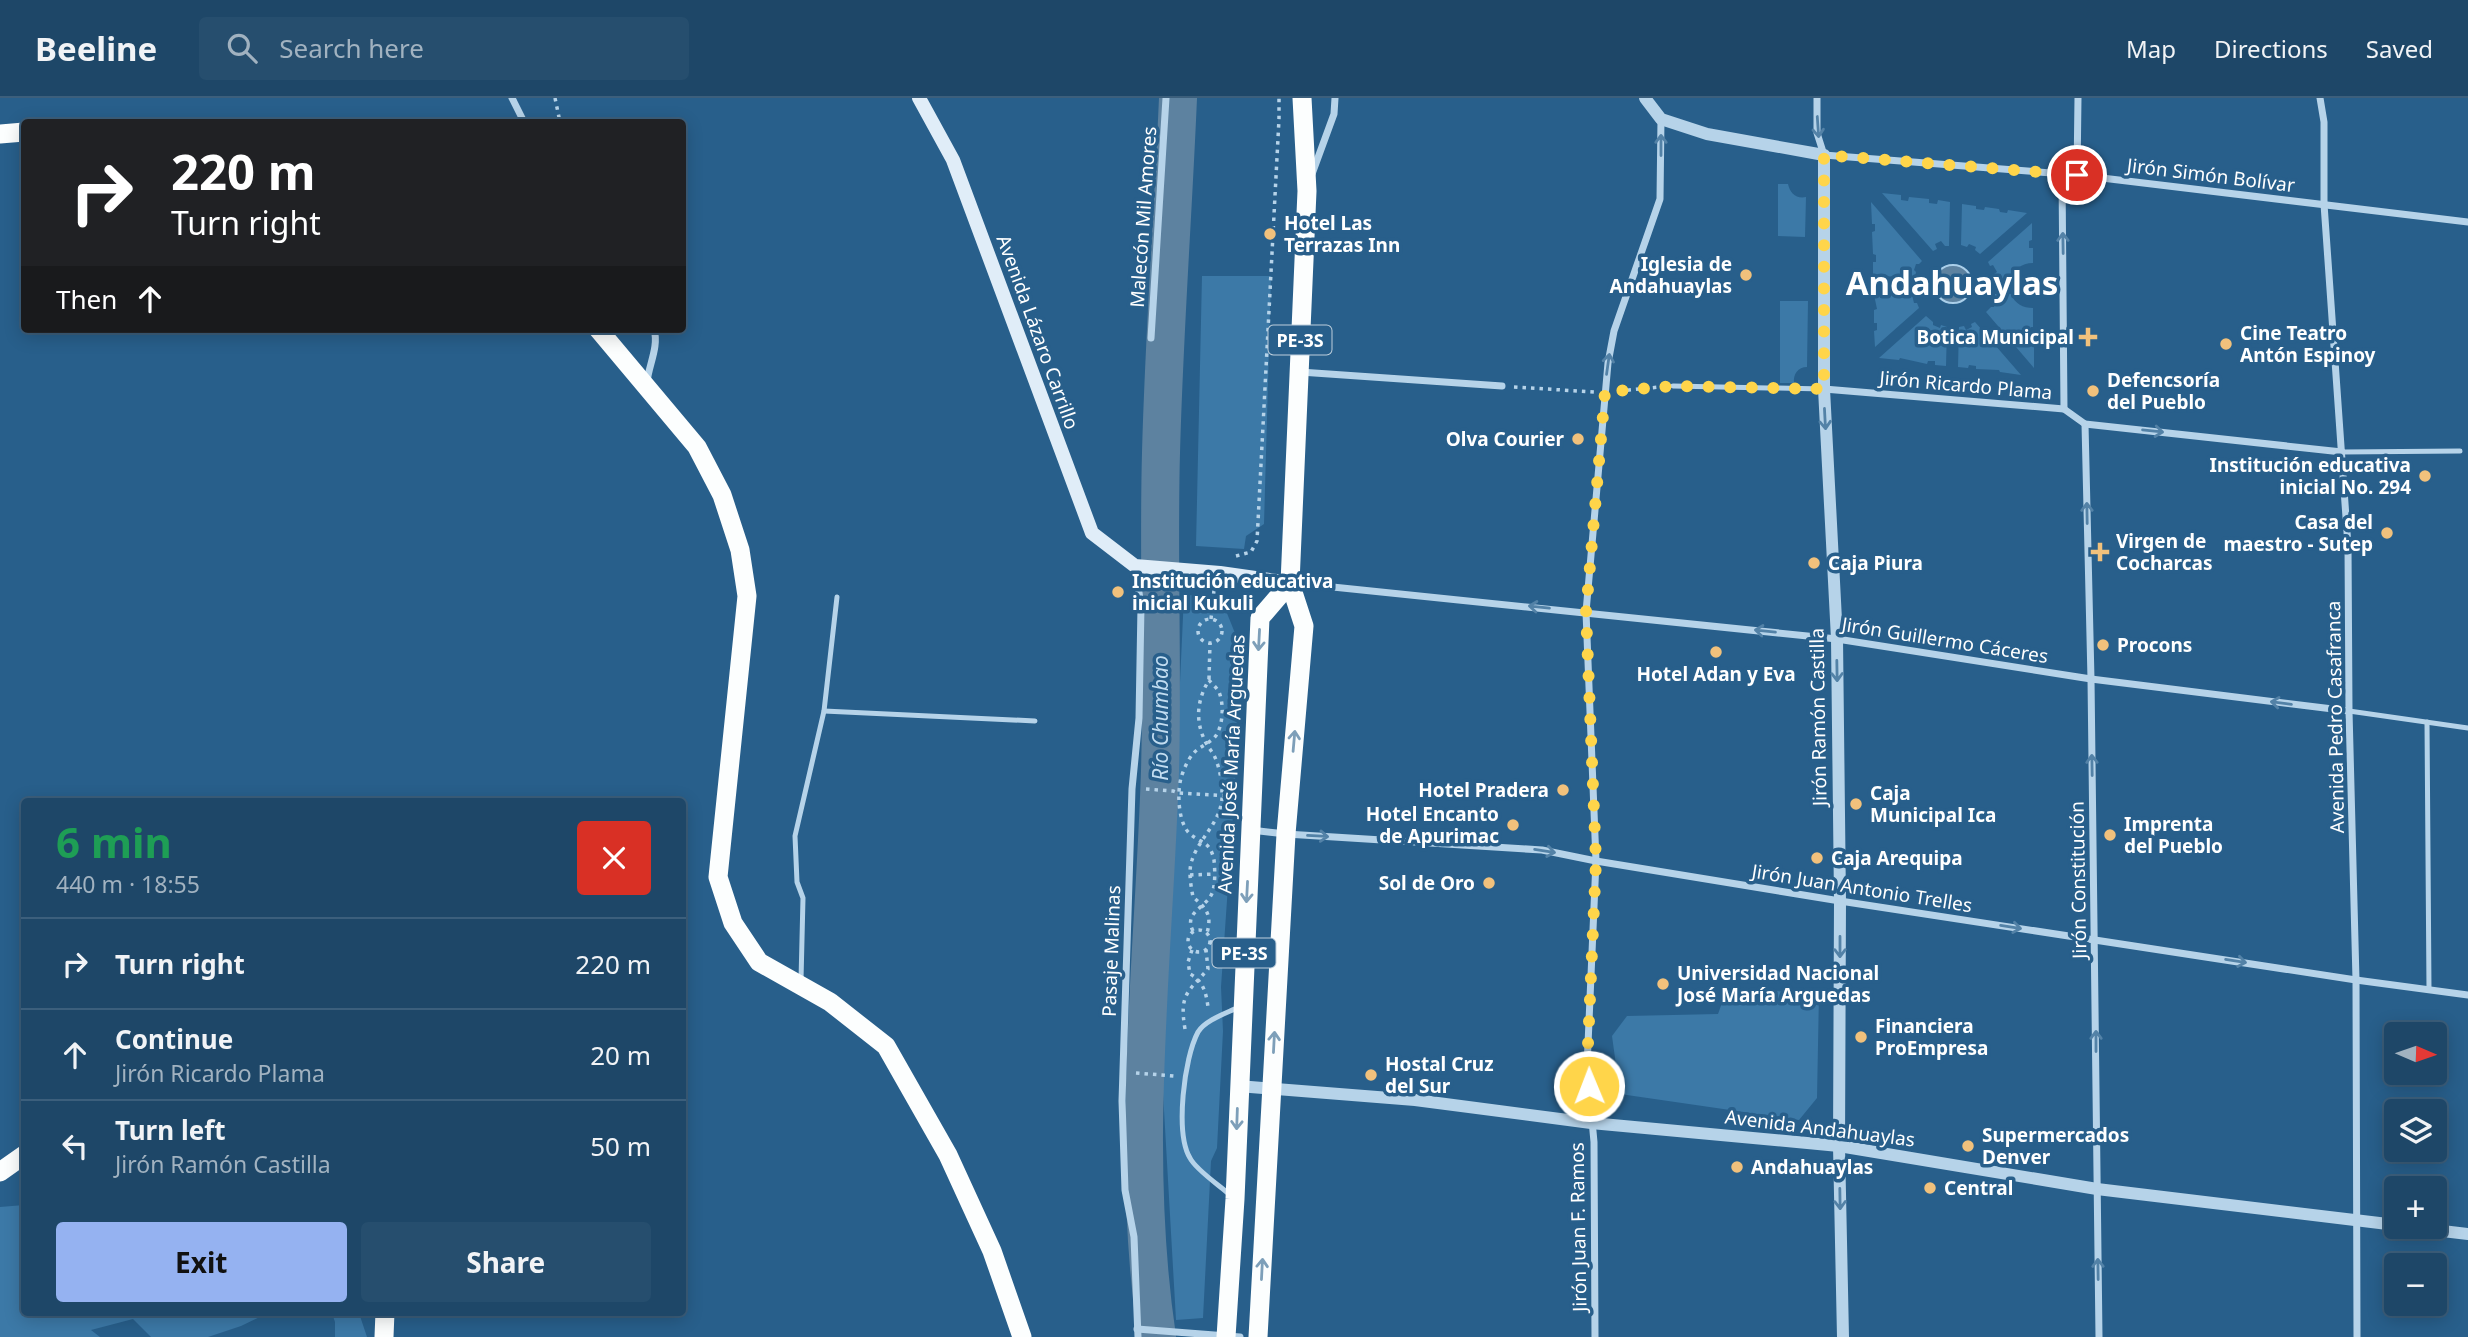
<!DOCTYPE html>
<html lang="en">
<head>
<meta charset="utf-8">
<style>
  :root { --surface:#1e4768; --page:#264e6e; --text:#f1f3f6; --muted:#a1b2c0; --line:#3c5f7c; --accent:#95b2f1 }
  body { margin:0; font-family:"Noto Sans",sans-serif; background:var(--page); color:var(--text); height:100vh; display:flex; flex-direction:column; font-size:26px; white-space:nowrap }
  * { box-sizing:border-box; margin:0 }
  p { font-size:23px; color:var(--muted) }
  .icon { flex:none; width:38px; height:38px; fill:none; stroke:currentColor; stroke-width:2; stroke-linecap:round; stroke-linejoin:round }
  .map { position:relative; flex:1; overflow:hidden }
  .sheet { position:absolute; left:21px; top:700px; width:665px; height:518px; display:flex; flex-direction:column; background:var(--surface); border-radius:7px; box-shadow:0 4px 18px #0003,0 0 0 2px var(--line) }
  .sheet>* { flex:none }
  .hud { position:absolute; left:21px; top:21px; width:665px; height:214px; border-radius:7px; box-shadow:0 4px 18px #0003,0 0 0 2px var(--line); background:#202124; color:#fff; overflow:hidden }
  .needle { width:46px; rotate:92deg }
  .fabs { position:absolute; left:2384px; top:924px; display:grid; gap:14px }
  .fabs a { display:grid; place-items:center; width:63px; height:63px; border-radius:7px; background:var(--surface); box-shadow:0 4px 18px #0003,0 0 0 2px var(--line); font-size:35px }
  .pin { position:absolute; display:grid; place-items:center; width:60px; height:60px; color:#fff; margin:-30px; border:4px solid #fff; border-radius:50%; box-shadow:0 2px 7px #0007 }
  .me { position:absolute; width:77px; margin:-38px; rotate:359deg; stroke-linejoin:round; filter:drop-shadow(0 0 5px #0008) }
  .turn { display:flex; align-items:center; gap:24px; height:147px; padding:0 35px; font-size:32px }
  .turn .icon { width:91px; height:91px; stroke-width:2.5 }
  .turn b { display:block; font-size:49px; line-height:60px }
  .then { display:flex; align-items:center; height:66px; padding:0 35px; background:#0003; gap:14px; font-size:26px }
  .round { display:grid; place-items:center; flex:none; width:74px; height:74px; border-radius:7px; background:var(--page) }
  .overview { display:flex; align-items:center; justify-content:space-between; height:119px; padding:0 35px }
  h1 { font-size:42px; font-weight:700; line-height:52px; color:#1e9e55 }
  .button { display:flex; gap:14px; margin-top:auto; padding:14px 35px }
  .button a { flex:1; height:80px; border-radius:7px; background:var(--accent); color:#111; font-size:28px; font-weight:700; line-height:80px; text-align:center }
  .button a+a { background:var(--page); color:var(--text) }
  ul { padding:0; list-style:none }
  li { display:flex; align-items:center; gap:21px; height:91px; padding:0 35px; border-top:2px solid var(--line) }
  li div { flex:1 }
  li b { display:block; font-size:26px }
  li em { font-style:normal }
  header { display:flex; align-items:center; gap:42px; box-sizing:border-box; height:98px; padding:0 35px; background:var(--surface); border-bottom:2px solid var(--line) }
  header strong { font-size:33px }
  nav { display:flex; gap:38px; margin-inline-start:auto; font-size:24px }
  .search { width:490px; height:63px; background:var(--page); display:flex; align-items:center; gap:18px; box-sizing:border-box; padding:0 24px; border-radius:7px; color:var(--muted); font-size:26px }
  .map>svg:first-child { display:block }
  .green { fill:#3c79a7 }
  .water { fill:#5d82a0; stroke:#aacfea; stroke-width:2 }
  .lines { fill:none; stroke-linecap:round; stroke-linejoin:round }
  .river { stroke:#5d82a0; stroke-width:38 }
  .path { stroke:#b6d3e9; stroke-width:3.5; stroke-dasharray:3.5 5; stroke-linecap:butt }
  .service { stroke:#b6d3e9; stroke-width:5 }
  .minor { stroke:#b6d3e9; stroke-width:7 }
  .tertiary { stroke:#b6d3e9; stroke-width:12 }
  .secondary { stroke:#e0edf8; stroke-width:14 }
  .trunk { stroke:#fcfefe; stroke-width:19 }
  .oneway { stroke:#5382a7 }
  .oneway2 { stroke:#7d9fb9 }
  .route { stroke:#ffd54a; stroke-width:12; stroke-dasharray:0 21.6 }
  .poi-dot { fill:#f1c17c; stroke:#285f8b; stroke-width:2.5 }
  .labels { text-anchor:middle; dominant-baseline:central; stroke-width:7; stroke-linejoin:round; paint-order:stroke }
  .shield { fill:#285f8b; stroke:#becfdc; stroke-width:2 }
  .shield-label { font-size:18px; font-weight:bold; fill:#fff }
  .street-label { font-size:19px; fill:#fff; stroke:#285f8b }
  .poi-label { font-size:19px; font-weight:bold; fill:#fff; stroke:#285f8b; text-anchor:start }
  .water-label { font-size:21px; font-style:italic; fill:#c2ddf1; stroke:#285f8b }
  .town-label { font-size:33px; font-weight:bold; fill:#fff; stroke:#285f8b }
</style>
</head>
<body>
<header>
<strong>Beeline</strong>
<div class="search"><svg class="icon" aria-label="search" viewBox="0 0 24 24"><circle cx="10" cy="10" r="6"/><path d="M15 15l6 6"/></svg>Search here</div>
<nav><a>Map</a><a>Directions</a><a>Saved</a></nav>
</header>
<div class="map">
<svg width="2468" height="1239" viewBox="0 0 2468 1239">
  <rect width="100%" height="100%" fill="#285f8b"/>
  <g class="green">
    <path d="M1778,86H1788C1790,95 1796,101 1806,99L1805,139L1778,138Z"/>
    <polygon points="1882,95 1901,97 1901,102 1908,103 1909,99 1929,101 1929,105 1937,106 1938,102 1950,104 1949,148 1945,148 1941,143 1935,146 1937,151 1933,153"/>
    <polygon points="1871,104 1922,163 1919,166 1916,166 1914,172 1916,174 1915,179 1873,178 1873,164 1876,164 1876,157 1873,156 1872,134 1875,133 1875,126 1872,126"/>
    <polygon points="1962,106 1976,108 1976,111 1984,112 1985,109 1999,111 2000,114 2007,115 2008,112 2027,115 1980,156 1975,152 1976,149 1969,146 1967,149 1961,147"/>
    <path d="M2032,125V142L2029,143V150H2033V165C2021,165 2014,172 2009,182H1995L1994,176L1997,174L1993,167L1990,168L1988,164Z"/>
    <polygon points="1202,178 1271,178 1264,426 1246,438 1244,451 1196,448"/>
    <polygon points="1873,192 1914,193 1912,197 1914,205 1917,205 1919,210 1875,249 1874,233 1877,232 1877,225 1874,225 1874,212 1877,211"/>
    <path d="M1995,196H2011C2015,206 2023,210 2033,210V229H2031V237H2034V270L1986,214L1991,209H1994Z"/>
    <path d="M1780,203H1808L1807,269C1798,269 1793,276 1794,285H1780Z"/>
    <polygon points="1926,218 1933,224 1933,227 1940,230 1941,227 1947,229 1946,268 1935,267 1935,263 1928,263 1927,266 1900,260 1899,262 1879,260"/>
    <polygon points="1975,224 2021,277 2000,274 1999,272 1976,271 1976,268 1969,267 1968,270 1958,269 1959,229 1964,228 1966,232 1972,229 1971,226"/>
    <polygon points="1184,497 1220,498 1239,545 1235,687 1221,889 1223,933 1217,1050 1211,1063 1203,1220 1176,1222 1162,977"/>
    <polygon points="1727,891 1819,895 1817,1000 1799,1022 1620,996 1612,938 1627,918 1718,916"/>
    <polygon points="24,1107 24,1214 268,1215 241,1228 208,1239 151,1239 133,1221 91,1232 100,1239 0,1239 0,1109"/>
    <polygon points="332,1215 359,1215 367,1239 335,1239 335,1224"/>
  </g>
  <circle class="water" cx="1953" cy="186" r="19"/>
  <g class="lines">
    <path class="river" d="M1157,1239C1129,1051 1154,861 1160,673C1163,567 1158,461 1161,355C1164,237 1173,118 1178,0"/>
    <g class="path">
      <polyline points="555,0 560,24"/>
      <polyline points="1514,289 1594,294"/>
      <polyline points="1619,293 1660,289"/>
      <polyline points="1236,458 1251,454 1257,443 1279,21 1279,0"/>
      <polyline points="1211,521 1214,492"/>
      <circle cx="1210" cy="533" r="12"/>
      <polyline points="1209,581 1210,545"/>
      <polyline points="1146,691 1173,693 1179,695 1232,698"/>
      <polyline points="1190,777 1214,776"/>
      <circle cx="1199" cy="843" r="11"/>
      <path d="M1193,833C1184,816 1202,811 1210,799C1216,791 1215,772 1214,762C1210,743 1202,746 1190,736C1178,725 1177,695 1181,680C1183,673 1188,661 1193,656C1199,648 1212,645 1217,636C1223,625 1224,606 1219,594C1217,590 1212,586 1209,582C1197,602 1195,622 1205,643C1208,650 1214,655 1216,662C1220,672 1222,684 1222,694C1224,722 1200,738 1192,762C1188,773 1191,788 1193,799C1207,811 1212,817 1207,835"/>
      <polyline points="1210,844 1229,845"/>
      <path d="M1192,852L1188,864L1190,876C1203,883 1206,894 1208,909"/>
      <path d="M1185,931C1179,896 1188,894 1208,871L1206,852"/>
      <polyline points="1136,975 1174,978"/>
    </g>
    <g class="service">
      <polyline points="1673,288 1824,291"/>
      <polyline points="2342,354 2460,353"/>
      <polyline points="824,613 1035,623"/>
      <polyline points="2349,613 2468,630"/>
      <polyline points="2427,624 2429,892"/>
      <polyline points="801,882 803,800 797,784 795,738 824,613 837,499"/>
      <path d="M1229,1096C1219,1087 1196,1072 1190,1060C1175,1035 1184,960 1198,934C1205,922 1227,915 1239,909"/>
    </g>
    <g class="minor">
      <polyline points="512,0 524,24"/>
      <polyline points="1817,0 1817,35 1824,57 2077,77 2468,124"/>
      <polyline points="2320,0 2324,24 2324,106 2348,448 2349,613 2356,882 2357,1239"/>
      <polyline points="1312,76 1334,16 1335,0"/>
      <polyline points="2062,76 2064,311"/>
      <polyline points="2077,77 2078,0"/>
      <polyline points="1151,240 1166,0"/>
      <polyline points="1300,274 1502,288"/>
      <path d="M647,284C649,266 659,249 654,231"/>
      <polyline points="1824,291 2064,311 2085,326 2342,354"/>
      <polyline points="2085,326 2091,581 2099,1239"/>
      <polyline points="1135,468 1141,508 1139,620 1132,691 1122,1003 1125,1092 1134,1139 1138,1239"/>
      <polyline points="1294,485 1837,541 2091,581 2349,613"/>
      <polyline points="1251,732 1286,736 1542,752 1596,763 1840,803 2356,882 2468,897"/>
      <polyline points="1137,1231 1240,1239"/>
      <polyline points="1595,1239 1594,1044 1587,969 1596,763 1586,514 1608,265 1614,233 1660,101 1661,21"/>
    </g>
    <g class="tertiary">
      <polyline points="1645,0 1661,21 1707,36 1824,57 1824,291 1837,541 1840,803 1839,1048 1843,1239"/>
      <polyline points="1238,988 1415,1002 1591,1025 1839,1048 2097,1091 2396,1127"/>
      <polyline points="2409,1129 2468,1136"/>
    </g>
    <polyline class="secondary" points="919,0 953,62 1092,435 1135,468 1220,475 1290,485"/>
    <g class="trunk">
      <polyline points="0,36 24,34"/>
      <polyline points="598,231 697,349 722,397 740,452 747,498 718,779 733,825 759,864 830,904 886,948 948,1057 992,1153 1022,1239"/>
      <polyline points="0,1074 24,1057"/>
      <polyline points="384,1239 385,1214"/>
      <polyline points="1226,1239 1235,1101 1260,520 1290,485"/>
      <polyline points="1258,1239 1286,736 1304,528 1290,485 1307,93 1302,0"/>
    </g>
  </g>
  <defs><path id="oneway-shaft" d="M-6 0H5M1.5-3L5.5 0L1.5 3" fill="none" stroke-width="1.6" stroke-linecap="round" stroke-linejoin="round" transform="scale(1.75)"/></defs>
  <g class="oneway">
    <use href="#oneway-shaft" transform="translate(1818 29) rotate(86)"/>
    <use href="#oneway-shaft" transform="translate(1661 47) rotate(-90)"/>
    <use href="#oneway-shaft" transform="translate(2063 145) rotate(-91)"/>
    <use href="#oneway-shaft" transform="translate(1608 266) rotate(-82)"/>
    <use href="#oneway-shaft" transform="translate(1825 321) rotate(87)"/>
    <use href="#oneway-shaft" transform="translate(2153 333) rotate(6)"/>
    <use href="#oneway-shaft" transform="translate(2087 415) rotate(-91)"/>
    <use href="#oneway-shaft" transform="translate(1539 509) rotate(-174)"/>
    <use href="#oneway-shaft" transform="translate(1765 533) rotate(-174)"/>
    <use href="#oneway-shaft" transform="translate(1837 573) rotate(89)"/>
    <use href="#oneway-shaft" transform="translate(2281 605) rotate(-173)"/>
    <use href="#oneway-shaft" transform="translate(2092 667) rotate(-91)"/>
    <use href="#oneway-shaft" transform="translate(1318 738) rotate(3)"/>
    <use href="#oneway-shaft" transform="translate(1545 753) rotate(9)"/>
    <use href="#oneway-shaft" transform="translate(2011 829) rotate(9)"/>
    <use href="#oneway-shaft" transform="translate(1840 849) rotate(90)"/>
    <use href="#oneway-shaft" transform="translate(2236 863) rotate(9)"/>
    <use href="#oneway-shaft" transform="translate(2096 943) rotate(-90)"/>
    <use href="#oneway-shaft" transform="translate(1840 1101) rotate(89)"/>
    <use href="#oneway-shaft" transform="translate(2098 1171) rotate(-91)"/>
  </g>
  <g class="oneway2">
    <use href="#oneway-shaft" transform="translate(1259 542) rotate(93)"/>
    <use href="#oneway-shaft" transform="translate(1294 643) rotate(-85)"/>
    <use href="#oneway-shaft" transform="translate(1247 794) rotate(93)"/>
    <use href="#oneway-shaft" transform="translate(1274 944) rotate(-87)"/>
    <use href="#oneway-shaft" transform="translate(1237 1021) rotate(92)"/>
    <use href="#oneway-shaft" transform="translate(1262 1171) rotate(-87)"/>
  </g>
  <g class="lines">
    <polyline class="route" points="1589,988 1587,969 1596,763 1586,514 1605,294 1673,288 1824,291 1824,57 2077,77"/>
  </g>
  <g class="poi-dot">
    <circle cx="1270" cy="136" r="7"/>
    <circle cx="1746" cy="177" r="7"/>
    <path d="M2084.5 228.5h7v7h7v7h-7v7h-7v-7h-7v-7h7z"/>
    <circle cx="2226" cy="246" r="7"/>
    <circle cx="2093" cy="293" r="7"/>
    <circle cx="1578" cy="341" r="7"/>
    <circle cx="2425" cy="378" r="7"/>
    <circle cx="2387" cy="435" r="7"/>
    <path d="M2096.5 443.5h7v7h7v7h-7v7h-7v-7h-7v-7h7z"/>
    <circle cx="1814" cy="465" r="7"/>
    <circle cx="1118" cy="494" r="7"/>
    <circle cx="2103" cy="547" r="7"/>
    <circle cx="1716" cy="554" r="7"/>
    <circle cx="1563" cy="692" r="7"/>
    <circle cx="1856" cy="706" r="7"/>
    <circle cx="1513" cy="727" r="7"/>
    <circle cx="2110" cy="737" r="7"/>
    <circle cx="1817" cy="760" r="7"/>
    <circle cx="1489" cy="785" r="7"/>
    <circle cx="1663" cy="886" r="7"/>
    <circle cx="1861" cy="939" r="7"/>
    <circle cx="1371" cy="977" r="7"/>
    <circle cx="1968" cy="1048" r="7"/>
    <circle cx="1737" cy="1069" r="7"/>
    <circle cx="1930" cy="1090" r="7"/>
  </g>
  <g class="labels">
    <g class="shield">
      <rect x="1268.5" y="227.5" width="63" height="29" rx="5"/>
      <rect x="1212.5" y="840.5" width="63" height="29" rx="5"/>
    </g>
    <g class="shield-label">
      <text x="1300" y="242">PE-3S</text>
      <text x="1244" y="855">PE-3S</text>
    </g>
    <g class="street-label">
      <text transform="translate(2211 77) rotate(7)">Jirón Simón Bolívar</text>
      <text transform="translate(1143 119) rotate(-86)">Malecón Mil Amores</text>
      <text transform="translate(1038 234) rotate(70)">Avenida Lázaro Carrillo</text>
      <text transform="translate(1966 287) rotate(5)">Jirón Ricardo Plama</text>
      <text transform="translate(1945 542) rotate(9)">Jirón Guillermo Cáceres</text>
      <text transform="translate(1818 619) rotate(-91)">Jirón Ramón Castilla</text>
      <text transform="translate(2335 619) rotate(-91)">Avenida Pedro Casafranca</text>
      <text transform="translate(1231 666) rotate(-87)">Avenida José María Arguedas</text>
      <text transform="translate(2078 782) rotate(-91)">Jirón Constitución</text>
      <text transform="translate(1862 790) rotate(9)">Jirón Juan Antonio Trelles</text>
      <text transform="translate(1111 853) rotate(-88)">Pasaje Malinas</text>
      <text transform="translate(1820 1030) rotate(7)">Avenida Andahuaylas</text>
      <text transform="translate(1578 1129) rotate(-91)">Jirón Juan F. Ramos</text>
    </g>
    <g class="poi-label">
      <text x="1284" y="125">Hotel Las<tspan x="1284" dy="22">Terrazas Inn</tspan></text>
      <text x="1732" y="166" text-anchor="end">Iglesia de<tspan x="1732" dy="22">Andahuaylas</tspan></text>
      <text x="2240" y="235">Cine Teatro<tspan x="2240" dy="22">Antón Espinoy</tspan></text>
      <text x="2074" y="239" text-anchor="end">Botica Municipal</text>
      <text x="2107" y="282">Defencsoría<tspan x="2107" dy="22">del Pueblo</tspan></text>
      <text x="1564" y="341" text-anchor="end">Olva Courier</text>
      <text x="2411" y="367" text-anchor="end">Institución educativa<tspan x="2411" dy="22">inicial No. 294</tspan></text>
      <text x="2373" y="424" text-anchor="end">Casa del<tspan x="2373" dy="22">maestro - Sutep</tspan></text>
      <text x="2116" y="443">Virgen de<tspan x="2116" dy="22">Cocharcas</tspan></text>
      <text x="1828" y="465">Caja Piura</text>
      <text x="1132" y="483">Institución educativa<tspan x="1132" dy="22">inicial Kukuli</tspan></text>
      <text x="2117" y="547">Procons</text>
      <text x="1716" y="576" text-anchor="middle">Hotel Adan y Eva</text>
      <text x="1549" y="692" text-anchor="end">Hotel Pradera</text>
      <text x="1870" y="695">Caja<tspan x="1870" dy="22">Municipal Ica</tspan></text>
      <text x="1499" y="716" text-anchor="end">Hotel Encanto<tspan x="1499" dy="22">de Apurimac</tspan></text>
      <text x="2124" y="726">Imprenta<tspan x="2124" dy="22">del Pueblo</tspan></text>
      <text x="1831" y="760">Caja Arequipa</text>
      <text x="1475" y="785" text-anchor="end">Sol de Oro</text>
      <text x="1677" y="875">Universidad Nacional<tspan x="1677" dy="22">José María Arguedas</tspan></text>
      <text x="1875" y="928">Financiera<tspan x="1875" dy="22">ProEmpresa</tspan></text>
      <text x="1385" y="966">Hostal Cruz<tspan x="1385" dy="22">del Sur</tspan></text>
      <text x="1982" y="1037">Supermercados<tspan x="1982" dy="22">Denver</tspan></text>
      <text x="1751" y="1069">Andahuaylas</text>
      <text x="1944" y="1090">Central</text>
    </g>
    <g class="water-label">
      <text transform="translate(1160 620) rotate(-90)">Río Chumbao</text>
    </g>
    <g class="town-label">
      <text x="1952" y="184">Andahuaylas</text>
    </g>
  </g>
</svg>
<div class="fabs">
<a><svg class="needle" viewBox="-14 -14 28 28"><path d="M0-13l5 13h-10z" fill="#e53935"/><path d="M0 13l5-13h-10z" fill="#a1b2c0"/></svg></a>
<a><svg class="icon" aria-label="layers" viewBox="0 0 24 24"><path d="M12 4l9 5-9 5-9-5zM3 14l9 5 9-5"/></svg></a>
<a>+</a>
<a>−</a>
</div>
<div class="pin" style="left:2077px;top:77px;background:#d93025"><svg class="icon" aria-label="arrive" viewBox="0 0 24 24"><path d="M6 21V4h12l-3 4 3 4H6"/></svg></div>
<svg class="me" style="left:1589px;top:988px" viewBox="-20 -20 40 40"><circle r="17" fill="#ffd54a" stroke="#fff" stroke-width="3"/><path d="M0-11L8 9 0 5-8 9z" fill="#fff"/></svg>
<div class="hud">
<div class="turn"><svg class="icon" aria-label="right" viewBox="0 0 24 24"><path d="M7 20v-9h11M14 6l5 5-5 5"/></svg><div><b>220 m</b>Turn right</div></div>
<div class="then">Then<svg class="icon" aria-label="ahead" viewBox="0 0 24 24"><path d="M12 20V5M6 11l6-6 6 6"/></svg></div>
</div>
<section class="sheet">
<div class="overview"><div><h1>6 min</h1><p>440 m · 18:55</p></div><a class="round" style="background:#d93025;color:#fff"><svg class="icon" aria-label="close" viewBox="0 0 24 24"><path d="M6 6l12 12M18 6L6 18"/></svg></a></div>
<ul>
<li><svg class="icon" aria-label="right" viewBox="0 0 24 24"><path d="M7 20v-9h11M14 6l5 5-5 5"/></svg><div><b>Turn right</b></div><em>220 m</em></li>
<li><svg class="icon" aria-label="ahead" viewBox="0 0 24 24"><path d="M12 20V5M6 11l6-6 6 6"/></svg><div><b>Continue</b><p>Jirón Ricardo Plama</p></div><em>20 m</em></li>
<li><svg class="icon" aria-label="left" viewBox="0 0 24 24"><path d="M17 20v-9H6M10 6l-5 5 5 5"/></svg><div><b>Turn left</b><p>Jirón Ramón Castilla</p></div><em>50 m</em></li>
</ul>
<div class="button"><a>Exit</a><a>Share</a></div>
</section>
</div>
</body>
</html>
